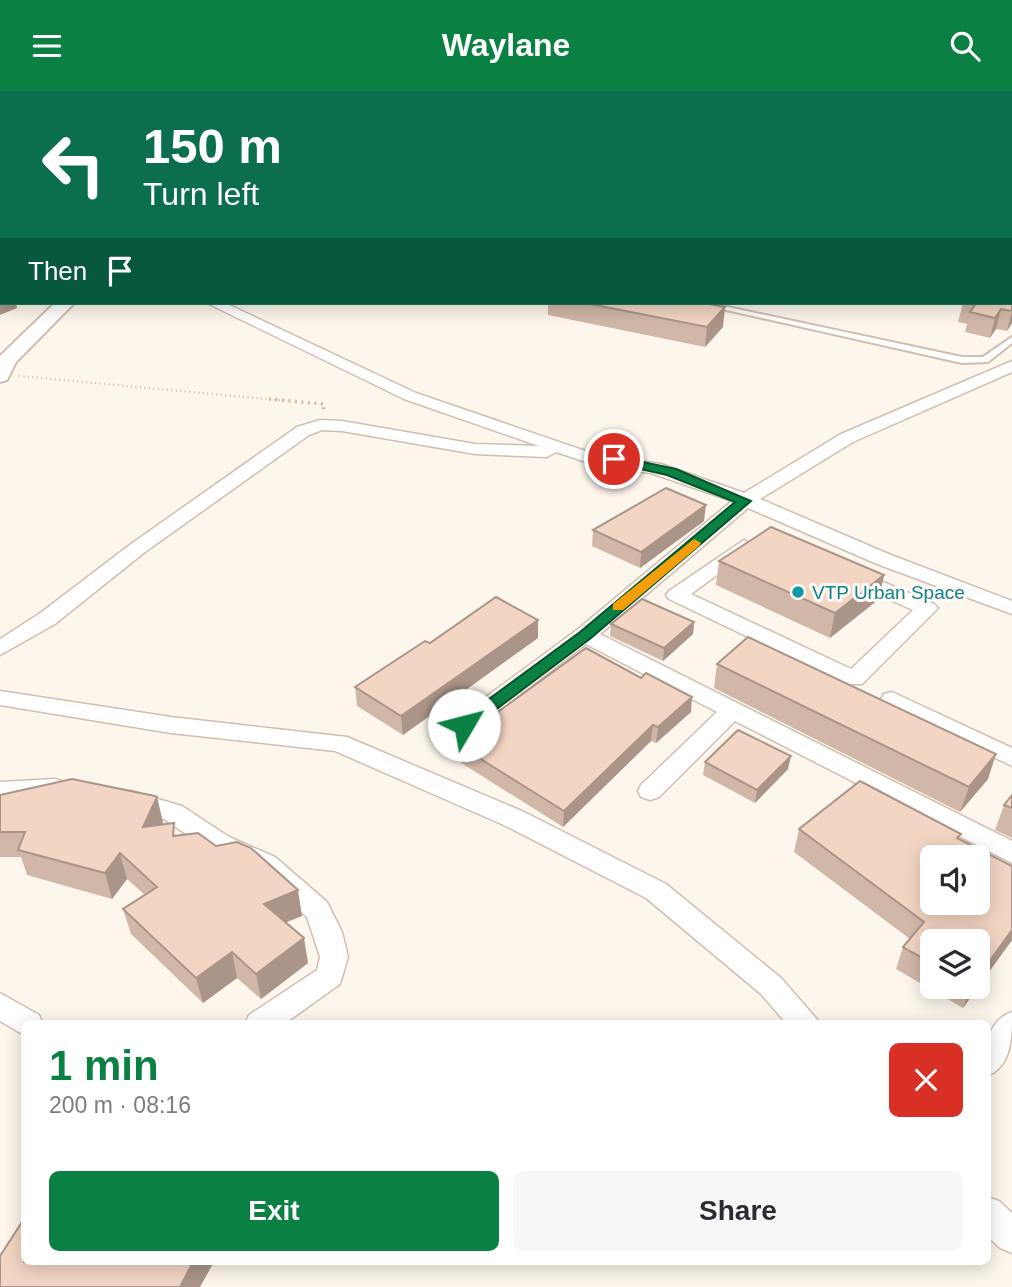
<!DOCTYPE html>
<html lang="en">
<head>
<meta charset="utf-8">
<style>
  :root { --surface:#fff; --page:#f7f7f7; --text:#2b2b33; --muted:#7c7c81; --accent:#0b8043 }
  body { margin:0; font-family:Arial,sans-serif; background:var(--page); color:var(--text); height:100vh; display:flex; flex-direction:column; font-size:26px; white-space:nowrap }
  * { box-sizing:border-box; margin:0 }
  p { font-size:23px; color:var(--muted) }
  .icon { flex:none; width:38px; height:38px; fill:none; stroke:currentColor; stroke-width:2; stroke-linecap:round; stroke-linejoin:round }
  .map { position:relative; flex:1; overflow:hidden }
  .drawer { position:absolute; left:21px; top:929px; width:970px; height:245px; display:flex; flex-direction:column; background:var(--surface); border-radius:10px; box-shadow:0 4px 18px #0003 }
  .drawer>* { flex:none }
  .banner { position:absolute; left:0px; top:0px; width:1013px; height:214px; box-shadow:0 4px 18px #0003; background:#0b6e4f; color:#fff; overflow:hidden }
  .tools { position:absolute; left:920px; top:754px; display:grid; gap:14px }
  .tools a { display:grid; place-items:center; width:70px; height:70px; border-radius:10px; background:var(--surface); box-shadow:0 4px 18px #0003; font-size:35px }
  .pin { position:absolute; display:grid; place-items:center; width:60px; height:60px; color:#fff; margin:-30px; border:4px solid #fff; border-radius:50%; box-shadow:0 2px 7px #0007 }
  .me { position:absolute; width:77px; margin:-38px; rotate:53deg; stroke-linejoin:round; filter:drop-shadow(0 0 5px #0008) }
  .turn { display:flex; align-items:center; gap:24px; height:147px; padding:0 28px; font-size:32px }
  .turn .icon { width:91px; height:91px; stroke-width:2.5 }
  .turn b { display:block; font-size:49px; line-height:60px }
  .then { display:flex; align-items:center; height:66px; padding:0 28px; background:#0003; gap:14px; font-size:26px }
  .round { display:grid; place-items:center; flex:none; width:74px; height:74px; border-radius:10px; background:var(--page) }
  .headline { display:flex; align-items:center; justify-content:space-between; height:119px; padding:0 28px }
  h1 { font-size:42px; font-weight:700; line-height:52px; color:var(--accent) }
  .primary-button { display:flex; gap:14px; margin-top:auto; padding:14px 28px }
  .primary-button a { flex:1; height:80px; border-radius:10px; background:var(--accent); color:#fff; font-size:28px; font-weight:700; line-height:80px; text-align:center }
  .primary-button a+a { background:var(--page); color:var(--text) }
  header { display:flex; justify-content:space-between; align-items:center; height:91px; padding:0 28px; background:var(--accent); color:#fff; font-size:32px; font-weight:700 }
  .map>svg:first-child { display:block }
  .lines { fill:none; stroke-linecap:round; stroke-linejoin:round }
  .service-casing { stroke:#d1beb0; stroke-width:4 }
  .minor-casing { stroke:#d1beb0; stroke-width:3 }
  .tertiary-casing { stroke:#d1beb0; stroke-width:4 }
  .secondary-casing { stroke:#d6c0b0; stroke-width:4 }
  .path-far1 { stroke:#d9b8a5; stroke-width:2.5; stroke-dasharray:1 3.5; stroke-linecap:butt }
  .path { stroke:#d9b8a5; stroke-width:3.5; stroke-dasharray:2 4.5; stroke-linecap:butt }
  .service { fill:#fff; fill-rule:evenodd }
  .minor { fill:#fff; fill-rule:evenodd }
  .tertiary { fill:#fff; fill-rule:evenodd }
  .secondary { fill:#fff; fill-rule:evenodd }
  .wall { fill:#d1b7a8 }
  .shaded-wall { fill:#aa9588 }
  .building { fill:#f3d5c3; stroke:#aa9588; stroke-width:2; fill-rule:evenodd }
  .route { fill:#0b8043; stroke:#07532c; stroke-width:2 }
  .slow { fill:#f59e0b }
  .culture-dot { fill:#0f9aa8; stroke:#fffaf3; stroke-width:2.5 }
  .labels { text-anchor:middle; dominant-baseline:central; stroke-width:6; stroke-linejoin:round; paint-order:stroke }
  .culture-label { font-size:19px; fill:#0d838f; stroke:#fffaf3; text-anchor:start }
</style>
</head>
<body>
<header><svg class="icon" aria-label="menu" viewBox="0 0 24 24"><path d="M4 6h16M4 12h16M4 18h16"/></svg>Waylane<svg class="icon" aria-label="search" viewBox="0 0 24 24"><circle cx="10" cy="10" r="6"/><path d="M15 15l6 6"/></svg></header>
<div class="map">
<svg width="1012" height="1196" viewBox="0 0 1012 1196">
  <rect width="100%" height="100%" fill="#fdf6ec"/>
  <g class="lines">
    <g class="service-casing">
      <g id="service">
        <polygon points="351,0 358,0 349,2"/>
        <polygon points="695,212 709,212 962,266 983,266 1012,246 1012,252 988,271 962,272"/>
      </g>
    </g>
    <g class="minor-casing">
      <g id="minor">
        <polygon points="444,0 471,0 472,2 445,2"/>
        <polygon points="207,212 225,212 416,302 597,364 661,373 744,402 841,343 1012,270 1012,281 853,351 760,408 891,464 1012,510 1012,523 877,473 748,417 600,543 1012,750 1012,772 735,630 659,706 650,709 641,706 638,700 641,694 717,621 586,553 472,640 456,640 452,634 456,628 577,539 732,410 651,382 595,374 556,361 547,366 475,363 342,340 322,339 309,344 145,461 55,533 0,564 0,548 39,523 131,453 297,336 320,329 342,330 475,353 539,355 404,308"/>
        <polygon points="744,449 754,455 751,459 691,503 851,578 913,519 846,489 843,485 846,481 860,481 934,513 938,517 862,593 846,593 669,508 666,504 669,500"/>
        <polygon points="0,600 171,626 347,646 524,721 666,793 781,887 821,933 787,933 761,903 646,807 506,735 335,660 171,642 0,614"/>
        <polygon points="892,601 1012,657 1012,675 884,613 881,608 884,603"/>
        <polygon points="55,688 64,691 67,697 64,703 0,709 0,691"/>
        <polygon points="130,700 182,715 229,746 275,766 327,811 342,841 348,866 340,893 284,933 245,933 249,924 317,879 320,866 307,826 257,780 211,760 164,728 121,715 117,709 121,703"/>
        <polygon points="0,902 39,924 43,933 24,933 24,944 0,930"/>
        <path d="M1012,921C1012,946 1012,975 987,985C987,960 984,931 1012,921Z"/>
        <polygon points="987,1106 999,1110 1012,1122 1012,1162 1000,1157 987,1145"/>
      </g>
    </g>
    <g class="tertiary-casing">
      <polygon id="tertiary" points="55,212 74,212 16,271 7,289 0,291 0,265"/>
    </g>
    <g class="secondary-casing">
      <polygon id="secondary" points="182,0 205,0 206,2 183,2"/>
    </g>
    <polyline class="path-far1" points="19,285 288,310"/>
    <polyline class="path" points="269,308 324,313 323,320"/>
    <use href="#service" class="service"/>
    <use href="#minor" class="minor"/>
    <use href="#tertiary" class="tertiary"/>
    <use href="#secondary" class="secondary"/>
  </g>
  <g class="wall">
    <polygon points="846,0 1012,0 1012,43 1012,2 861,2"/>
    <polygon points="1012,170 1012,232 1007,240 996,238 990,247 965,241 967,233 958,231 963,212"/>
    <polygon points="548,212 703,212 723,236 705,256 548,224"/>
    <polygon points="704,430 640,477 592,455 593,439"/>
    <polygon points="719,470 884,484 879,508 830,547 716,494"/>
    <polygon points="694,531 693,543 663,570 610,545 611,533"/>
    <polygon points="538,547 403,644 357,615 355,596 430,552"/>
    <polygon points="717,573 988,688 960,721 714,597"/>
    <polygon points="691,621 656,652 651,650 563,736 455,668 455,652"/>
    <polygon points="705,671 788,678 755,712 703,684"/>
    <polygon points="0,704 157,706 163,732 162,734 177,745 302,825 286,831 308,872 261,908 237,887 203,912 131,843 123,818 145,804 127,788 112,808 27,784 21,766 0,766"/>
    <polygon points="1012,704 1012,747 995,739 1004,714"/>
    <polygon points="799,738 959,748 1012,775 1012,849 978,896 978,850 933,850 933,896 978,896 963,917 896,878 903,856 910,848 794,761"/>
  </g>
  <g class="shaded-wall">
    <polygon points="2,202 2,212 16,212 17,217 0,224 0,203"/>
    <polygon points="725,216 723,236 705,256 707,236"/>
    <polygon points="1001,218 996,238 990,247 995,227"/>
    <polygon points="1012,220 1012,232 1007,240"/>
    <polygon points="706,414 704,430 640,477 641,461"/>
    <polygon points="884,484 879,508 830,547 835,522"/>
    <polygon points="538,529 538,547 403,644 401,625"/>
    <polygon points="694,531 693,543 663,570 664,557"/>
    <polygon points="692,606 691,621 656,652 658,636"/>
    <polygon points="653,634 651,650 563,736 564,720"/>
    <polygon points="996,663 988,688 960,721 969,696"/>
    <polygon points="791,665 788,678 755,712 757,699"/>
    <polygon points="157,706 163,732 149,761 143,736"/>
    <polygon points="120,762 127,788 112,808 105,782"/>
    <polygon points="298,799 302,825 269,838 264,813"/>
    <polygon points="1012,839 1012,849 978,896 978,886"/>
    <polygon points="304,847 308,872 261,908 256,883"/>
    <polygon points="232,861 237,887 203,912 196,887"/>
    <polygon points="971,896 978,896 963,917"/>
    <polygon points="193,1171 214,1171 200,1196 180,1196"/>
  </g>
  <g class="building">
    <polygon points="514,0 803,0 802,2 517,2"/>
    <polygon points="863,0 1012,0 1012,30 1012,2 861,2"/>
    <polygon points="1012,170 1012,220 1001,218 995,227 970,221 975,214 965,212 1012,212"/>
    <polygon points="585,212 703,212 725,216 707,236"/>
    <polygon points="666,397 706,414 641,461 593,439"/>
    <polygon points="771,436 884,484 835,522 719,470"/>
    <polygon points="496,506 538,529 401,625 355,596 425,550 430,552"/>
    <polygon points="642,508 694,531 664,557 611,533"/>
    <polygon points="748,546 996,663 969,696 717,573"/>
    <polygon points="586,557 641,587 646,582 692,606 658,636 653,634 564,720 455,652"/>
    <polygon points="738,639 791,665 757,699 705,671"/>
    <polygon points="72,688 155,705 157,706 143,736 174,732 173,745 198,742 216,755 237,751 251,757 298,799 264,813 304,847 256,883 232,861 196,887 123,818 157,796 120,762 105,782 18,759 25,741 0,741 0,704"/>
    <path d="M860,690L961,743L957,747L1012,775V839L978,886V850H933V873L903,856L924,831L799,738ZM933,766H978V812H933Z"/>
    <polygon points="1012,704 1012,717 1004,714"/>
    <polygon points="24,1128 24,1171 193,1171 180,1196 0,1196 0,1165"/>
  </g>
  <polygon class="route" points="614,365 676,378 751,410 591,547 470,638 459,638 459,630 580,541 735,411 667,384 609,371 609,366"/>
  <polygon class="slow" points="694,448 701,452 699,455 623,519 613,519 613,513"/>
  <circle class="culture-dot" cx="798" cy="501" r="7"/>
  <g class="labels">
    <g class="culture-label">
      <text x="812" y="501">VTP Urban Space</text>
    </g>
  </g>
</svg>
<div class="tools">
<a><svg class="icon" aria-label="sound" viewBox="0 0 24 24"><path d="M4 9h4l5-4v14l-5-4H4zM17 9q2 3 0 6"/></svg></a>
<a><svg class="icon" aria-label="layers" viewBox="0 0 24 24"><path d="M12 4l9 5-9 5-9-5zM3 14l9 5 9-5"/></svg></a>
</div>
<div class="pin" style="left:614px;top:368px;background:#d93025"><svg class="icon" aria-label="arrive" viewBox="0 0 24 24"><path d="M6 21V4h12l-3 4 3 4H6"/></svg></div>
<svg class="me" style="left:464px;top:634px" viewBox="-20 -20 40 40"><circle r="19" fill="#fff"/><path d="M0-13L10 11 0 6-10 11z" fill="#0b8043"/></svg>
<div class="banner">
<div class="turn"><svg class="icon" aria-label="left" viewBox="0 0 24 24"><path d="M17 20v-9H6M10 6l-5 5 5 5"/></svg><div><b>150 m</b>Turn left</div></div>
<div class="then">Then<svg class="icon" aria-label="arrive" viewBox="0 0 24 24"><path d="M6 21V4h12l-3 4 3 4H6"/></svg></div>
</div>
<section class="drawer">
<div class="headline"><div><h1>1 min</h1><p>200 m · 08:16</p></div><a class="round" style="background:#d93025;color:#fff"><svg class="icon" aria-label="close" viewBox="0 0 24 24"><path d="M6 6l12 12M18 6L6 18"/></svg></a></div>
<div class="primary-button"><a>Exit</a><a>Share</a></div>
</section>
</div>
</body>
</html>
